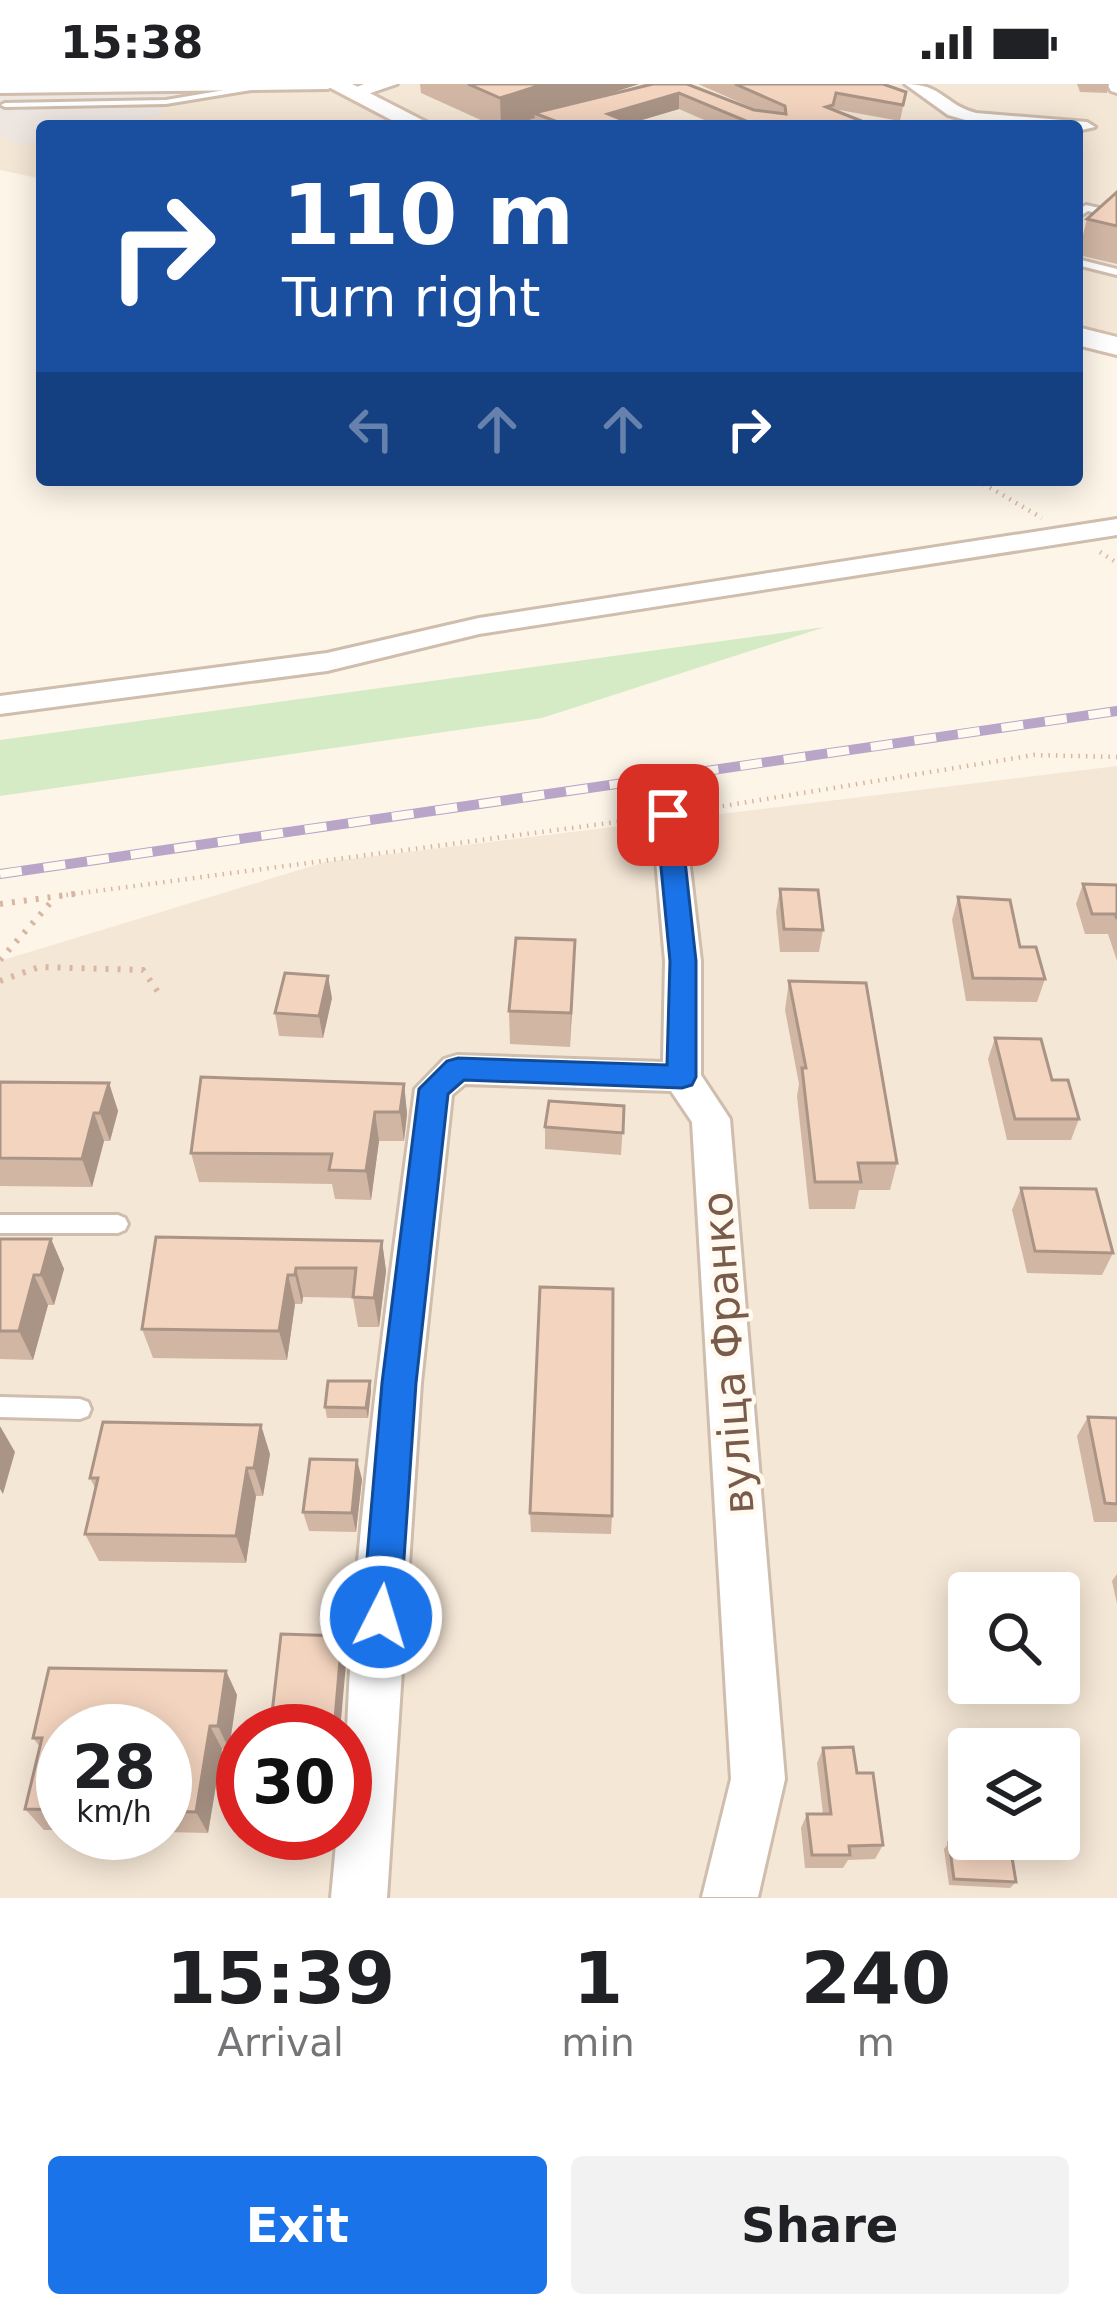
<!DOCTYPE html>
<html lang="en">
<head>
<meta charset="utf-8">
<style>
  :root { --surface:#fff; --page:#f2f2f2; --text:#202124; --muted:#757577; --accent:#1a73e8 }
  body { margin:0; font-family:"DejaVu Sans",sans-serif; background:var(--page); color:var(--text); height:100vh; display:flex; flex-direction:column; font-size:45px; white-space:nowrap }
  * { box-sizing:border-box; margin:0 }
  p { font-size:39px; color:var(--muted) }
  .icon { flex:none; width:66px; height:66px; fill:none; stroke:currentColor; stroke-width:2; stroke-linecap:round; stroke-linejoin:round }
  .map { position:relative; height:1814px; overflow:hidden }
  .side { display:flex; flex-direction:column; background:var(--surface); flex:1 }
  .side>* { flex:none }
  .banner { position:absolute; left:36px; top:36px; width:1047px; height:366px; border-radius:12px; box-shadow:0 6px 30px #0003; background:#1a4fa0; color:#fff; overflow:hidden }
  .fabs { position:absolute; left:948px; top:1488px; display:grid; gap:24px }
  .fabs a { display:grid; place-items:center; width:132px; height:132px; border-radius:12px; background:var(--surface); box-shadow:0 6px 30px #0003; font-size:60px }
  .speed { position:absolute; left:36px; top:1620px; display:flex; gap:24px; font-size:60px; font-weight:700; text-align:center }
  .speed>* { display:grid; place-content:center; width:156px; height:156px; border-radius:50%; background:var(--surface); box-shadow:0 6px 30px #0003; line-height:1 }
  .speed small { font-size:30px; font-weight:400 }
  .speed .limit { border:18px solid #d22; background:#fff; color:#111 }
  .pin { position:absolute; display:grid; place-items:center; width:102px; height:102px; color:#fff; margin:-51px; border-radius:24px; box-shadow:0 6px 18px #0006 }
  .me { position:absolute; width:132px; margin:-66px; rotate:5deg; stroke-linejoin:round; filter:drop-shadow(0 0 9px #0008) }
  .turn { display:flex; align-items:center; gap:42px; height:252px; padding:0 48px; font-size:54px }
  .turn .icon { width:156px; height:156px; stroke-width:2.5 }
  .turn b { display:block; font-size:84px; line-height:102px }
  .lanes { display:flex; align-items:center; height:114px; padding:0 48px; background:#0003; justify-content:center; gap:60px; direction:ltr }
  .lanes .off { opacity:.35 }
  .eta { display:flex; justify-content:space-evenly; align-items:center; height:204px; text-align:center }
  .eta b { font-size:72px; font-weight:700; line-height:84px }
  .action { display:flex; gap:24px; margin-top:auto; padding:24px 48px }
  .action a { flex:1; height:138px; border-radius:12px; background:var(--accent); color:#fff; font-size:48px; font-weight:700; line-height:138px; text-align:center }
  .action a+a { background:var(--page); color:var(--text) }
  .status { display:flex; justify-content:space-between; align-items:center; height:84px; padding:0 60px; background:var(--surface); direction:ltr }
  .status svg { height:33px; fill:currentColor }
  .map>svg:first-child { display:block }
  .residential { fill:#f5e7d6; fill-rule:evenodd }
  .industrial { fill:#eee7e1 }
  .green { fill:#d5ebc6 }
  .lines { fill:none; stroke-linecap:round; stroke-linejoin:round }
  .service-casing { stroke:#cfbdad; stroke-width:6 }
  .minor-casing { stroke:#cfbdad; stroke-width:6 }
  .tertiary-casing { stroke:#cfbdad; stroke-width:6 }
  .secondary-casing { stroke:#d5bfad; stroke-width:6 }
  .path-far1 { stroke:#d8b7a2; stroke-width:4.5; stroke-dasharray:1.5 6; stroke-linecap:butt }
  .path { stroke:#d8b7a2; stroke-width:6; stroke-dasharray:3 9; stroke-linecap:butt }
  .service { fill:#fff; fill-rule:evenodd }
  .minor { fill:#fff; fill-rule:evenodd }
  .tertiary { fill:#fff; fill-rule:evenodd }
  .secondary { fill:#fff; fill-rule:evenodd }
  .rail-casing { stroke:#b8a5c8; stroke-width:10 }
  .rail { stroke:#fff9ef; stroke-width:8; stroke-dasharray:22; stroke-linecap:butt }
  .wall { fill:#d1b6a4 }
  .shaded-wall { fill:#aa9486 }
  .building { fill:#f3d4bf; stroke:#aa9486; stroke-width:3 }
  .route { fill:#1a73e8; stroke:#114b97; stroke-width:3 }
  .labels { text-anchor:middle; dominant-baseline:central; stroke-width:9; stroke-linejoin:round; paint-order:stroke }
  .near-street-label { font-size:42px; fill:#785b4b; stroke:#fff9ef }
</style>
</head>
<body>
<div class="status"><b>15:38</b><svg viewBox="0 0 49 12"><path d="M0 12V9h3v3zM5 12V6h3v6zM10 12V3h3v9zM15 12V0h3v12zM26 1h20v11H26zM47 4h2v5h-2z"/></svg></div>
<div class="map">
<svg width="1117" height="1814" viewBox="0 0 1117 1814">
  <rect width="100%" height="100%" fill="#fdf5e8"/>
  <g class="residential">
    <polygon points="0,0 1117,0 1117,259 1077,250 1077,42 42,42 42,95 0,86"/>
    <path d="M1117,682V1814H0V877L325,778ZM969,1509H1059V1599H969ZM63,1647H165V1749H63ZM243,1647H345V1749H243ZM969,1665H1059V1755H969Z"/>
  </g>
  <polygon class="industrial" points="0,10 170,10 160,32 113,42 42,42 42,58 20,62 0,50"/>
  <polygon class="green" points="825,543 542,634 0,712 0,656"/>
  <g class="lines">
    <g class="service-casing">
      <g id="service">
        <polygon points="248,2 251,6 166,20 5,23 1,21 5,19 166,16"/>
        <polygon points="1086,121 1117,128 1117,134 1088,127 1077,134 1077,126"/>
        <polygon points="1077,175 1117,185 1117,191 1077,181"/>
        <polygon points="0,1131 118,1131 125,1134 128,1140 125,1146 118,1149 0,1149"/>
        <polygon points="0,1313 80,1315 88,1318 91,1325 88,1332 80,1335 0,1333"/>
      </g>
    </g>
    <g class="minor-casing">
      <g id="minor">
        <polygon points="0,0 336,0 328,5 0,9"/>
        <polygon points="654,0 679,0 543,42 517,42"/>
        <path d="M905,0C943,0 943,20 976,29L1087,38L1095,43L1077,47V42L976,39L948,31Z"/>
        <polygon points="1107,0 1117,0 1117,9 1111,7"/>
        <polygon points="1117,435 1117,451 479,550 327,587 0,630 0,612 327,569 479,534"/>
        <path d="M668,721L679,724L684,731L701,877V991L730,1035L785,1695L758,1813H702L731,1695L692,1038L671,1007L465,1000L452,1011L421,1299L387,1814H331L337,1749H345C345,1500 383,1251 415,1005L444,975L457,971L663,978L665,877L652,731L657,724Z"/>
      </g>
    </g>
    <g class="tertiary-casing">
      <polygon id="tertiary" points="364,0 397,0 353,15 343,9"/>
    </g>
    <g class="secondary-casing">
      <g id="secondary">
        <polygon points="323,0 352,0 434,42 403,42"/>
        <polygon points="1077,243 1117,253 1117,271 1077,261"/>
      </g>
    </g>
    <g class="path-far1">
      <polyline points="977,396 1042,434"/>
      <polyline points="1100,468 1117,479"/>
      <polyline points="693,727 1034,671 1117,673"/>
      <polyline points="59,812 639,735"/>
    </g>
    <g class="path">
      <polyline points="0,820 81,809"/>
      <polyline points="0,876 53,816"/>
      <polyline points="0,897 39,883 143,886 162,914"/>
    </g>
    <use href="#service" class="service"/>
    <use href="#minor" class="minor"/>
    <use href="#tertiary" class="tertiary"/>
    <use href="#secondary" class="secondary"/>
    <g class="rail-casing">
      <polyline id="rail" points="0,790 1117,627"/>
    </g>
    <use href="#rail" class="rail"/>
  </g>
  <g class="wall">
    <polygon points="420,0 639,0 598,13 653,0 757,26 698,0 883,0 906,8 900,37 834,25 874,42 718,42 679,25 631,39 638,42 535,42 535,34 510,42 494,42 421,9"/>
    <polygon points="1077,0 1109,0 1107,9 1080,8"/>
    <polygon points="1117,108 1117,180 1078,171 1087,135"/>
    <polygon points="1083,800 1117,801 1117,877 1108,850 1085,850 1076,820"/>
    <polygon points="780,805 823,846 819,868 780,868 776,828"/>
    <polygon points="958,813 1020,863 1045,895 1037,918 966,917 952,836"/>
    <polygon points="575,856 570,963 510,960 509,927"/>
    <polygon points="789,897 897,1079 890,1106 859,1106 855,1125 809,1125 797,1012 799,1000 785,926"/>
    <polygon points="332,914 323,954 279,952 275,929"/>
    <polygon points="995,954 1052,996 1079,1035 1071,1056 1007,1056 988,975"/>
    <polygon points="0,998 109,999 118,1027 110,1057 104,1057 92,1103 0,1102"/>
    <polygon points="404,1000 407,1030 404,1057 379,1057 371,1116 335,1115 332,1100 199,1098 191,1069"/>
    <polygon points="624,1022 621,1071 545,1065 545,1043"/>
    <polygon points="1021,1104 1113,1169 1102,1191 1027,1189 1012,1126"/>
    <polygon points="156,1153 382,1157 386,1187 379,1243 358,1243 353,1214 303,1213 302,1220 295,1220 287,1276 153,1274 142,1245"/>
    <polygon points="0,1155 51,1155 64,1185 54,1221 48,1221 33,1276 0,1275"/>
    <polygon points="370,1297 371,1307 368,1334 327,1334 325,1323"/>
    <polygon points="1088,1333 1117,1334 1117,1438 1094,1438 1077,1352"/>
    <polygon points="270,1370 263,1412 256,1412 246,1479 99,1477 85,1450 95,1404 90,1394"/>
    <polygon points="362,1395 356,1448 309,1447 303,1428"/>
    <polygon points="530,1429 612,1432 611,1450 531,1448"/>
    <polygon points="1117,1490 1117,1520 1112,1497"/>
    <polygon points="226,1587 237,1611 229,1665 222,1665 208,1749 165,1748 165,1647 63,1647 63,1746 44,1746 25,1725 40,1663 33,1654"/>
    <polygon points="823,1664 857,1689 883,1761 875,1775 848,1776 843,1784 805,1784 801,1744 807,1730 823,1730 817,1679"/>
    <polygon points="949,1759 1016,1798 1010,1804 949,1801 944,1765"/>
  </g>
  <g class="shaded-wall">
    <polygon points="544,0 639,0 542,32 534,29 535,34 510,42 501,42 500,14"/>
    <polygon points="679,9 679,25 622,42 608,30"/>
    <polygon points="575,856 574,890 570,963 571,929"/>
    <polygon points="328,892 332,914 323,954 319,932"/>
    <polygon points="109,999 118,1027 110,1057 100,1029"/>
    <polygon points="404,1000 407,1030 404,1057 400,1028"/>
    <polygon points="375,1028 379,1057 371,1116 366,1087"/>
    <polygon points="94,1029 104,1057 92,1103 82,1075"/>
    <polygon points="51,1155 64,1185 54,1221 41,1191"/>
    <polygon points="382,1157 386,1187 379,1243 374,1214"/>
    <polygon points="296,1184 303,1213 302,1220 295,1191"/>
    <polygon points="34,1191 48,1221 33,1276 19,1247"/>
    <polygon points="288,1191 295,1220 287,1276 279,1247"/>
    <polygon points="370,1297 371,1307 368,1334 366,1324"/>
    <polygon points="261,1341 270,1370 263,1412 254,1384"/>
    <polygon points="0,1342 15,1368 3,1410 0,1405"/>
    <polygon points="357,1376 362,1395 356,1448 352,1429"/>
    <polygon points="247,1384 256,1412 246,1479 236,1452"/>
    <polygon points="342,1552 347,1569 340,1647 334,1647"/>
    <polygon points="226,1587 237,1611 229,1665 218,1642"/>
    <polygon points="210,1642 222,1665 208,1749 196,1728"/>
  </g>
  <g class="building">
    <polygon points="468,0 544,0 500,14"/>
    <polygon points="653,0 687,0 754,26 786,30 785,22 735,0 883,0 906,8 903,21 836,9 833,21 826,23 874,42 741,42 751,39 679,9 608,30 638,42 568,42 534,29"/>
    <polygon points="1117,108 1117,142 1087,135"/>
    <polygon points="1083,800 1117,801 1117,835 1115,830 1092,830"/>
    <polygon points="780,805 818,806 823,846 784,845"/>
    <polygon points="958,813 1010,816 1020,863 1036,863 1045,895 973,894"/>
    <polygon points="516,854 575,856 571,929 509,927"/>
    <polygon points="285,889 328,892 319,932 275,929"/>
    <polygon points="789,897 866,899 897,1079 858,1079 861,1098 815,1098 802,984 806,984"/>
    <polygon points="995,954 1041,955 1052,996 1068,996 1079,1035 1015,1035"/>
    <polygon points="201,993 404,1000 400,1028 375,1028 366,1087 329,1086 332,1070 191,1069"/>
    <polygon points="0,998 109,999 100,1029 94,1029 82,1075 0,1074"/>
    <polygon points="549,1017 624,1022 623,1049 545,1043"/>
    <polygon points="1021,1104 1096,1105 1113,1169 1035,1167"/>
    <polygon points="156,1153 382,1157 374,1214 353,1213 356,1184 296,1184 295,1191 288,1191 279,1247 142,1245"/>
    <polygon points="0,1155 51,1155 41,1191 34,1191 19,1247 0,1247"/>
    <polygon points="540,1203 613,1205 612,1432 530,1429"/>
    <polygon points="328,1297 370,1297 366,1324 325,1323"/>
    <polygon points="1088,1333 1117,1334 1117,1420 1105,1419"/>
    <polygon points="103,1338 261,1341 254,1384 247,1384 236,1452 85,1450 98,1394 90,1394"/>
    <polygon points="310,1375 357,1376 352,1429 303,1428"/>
    <polygon points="281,1550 342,1552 334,1647 270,1647"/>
    <polygon points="49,1584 226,1587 218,1642 210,1642 196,1728 165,1727 165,1647 63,1647 63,1726 25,1725 42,1654 33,1654"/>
    <polygon points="853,1663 857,1689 873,1689 883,1761 849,1762 850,1771 812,1771 807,1730 831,1730 823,1664"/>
    <polygon points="949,1759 1010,1761 1016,1798 954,1795"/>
  </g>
  <polygon class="route" points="668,723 680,731 696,877 696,993 692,1001 682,1004 464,996 448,1010 416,1299 400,1533 394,1546 381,1552 367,1546 362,1533 382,1299 419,1005 447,977 458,974 667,981 670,877 656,731"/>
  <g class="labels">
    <g class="near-street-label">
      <text transform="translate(728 1269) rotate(-94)">вуліца Франко</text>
    </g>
  </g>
</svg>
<div class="fabs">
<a><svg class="icon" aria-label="search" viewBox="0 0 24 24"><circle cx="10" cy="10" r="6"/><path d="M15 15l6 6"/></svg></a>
<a><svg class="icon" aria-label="layers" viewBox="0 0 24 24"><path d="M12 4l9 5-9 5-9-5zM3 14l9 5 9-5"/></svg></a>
</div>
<div class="speed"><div>28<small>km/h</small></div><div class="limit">30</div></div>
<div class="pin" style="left:668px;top:731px;background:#d93025"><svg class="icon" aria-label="arrive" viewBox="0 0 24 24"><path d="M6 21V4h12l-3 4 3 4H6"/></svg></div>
<svg class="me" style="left:381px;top:1533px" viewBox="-20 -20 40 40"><circle r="17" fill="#1a73e8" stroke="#fff" stroke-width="3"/><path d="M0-11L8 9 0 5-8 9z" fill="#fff"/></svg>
<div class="banner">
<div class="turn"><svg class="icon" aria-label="right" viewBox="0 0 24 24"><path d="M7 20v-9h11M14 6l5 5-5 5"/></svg><div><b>110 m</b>Turn right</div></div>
<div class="lanes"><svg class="icon off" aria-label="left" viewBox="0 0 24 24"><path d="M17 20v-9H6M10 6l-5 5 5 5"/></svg><svg class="icon off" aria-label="ahead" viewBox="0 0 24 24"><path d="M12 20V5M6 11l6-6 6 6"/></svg><svg class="icon off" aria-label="ahead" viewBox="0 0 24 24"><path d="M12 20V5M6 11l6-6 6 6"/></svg><svg class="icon" aria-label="right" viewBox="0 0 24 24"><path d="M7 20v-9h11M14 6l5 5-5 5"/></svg></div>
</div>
</div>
<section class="side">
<div class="eta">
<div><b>15:39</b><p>Arrival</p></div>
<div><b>1</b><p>min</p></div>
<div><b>240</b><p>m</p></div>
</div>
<div class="action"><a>Exit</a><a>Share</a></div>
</section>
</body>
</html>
